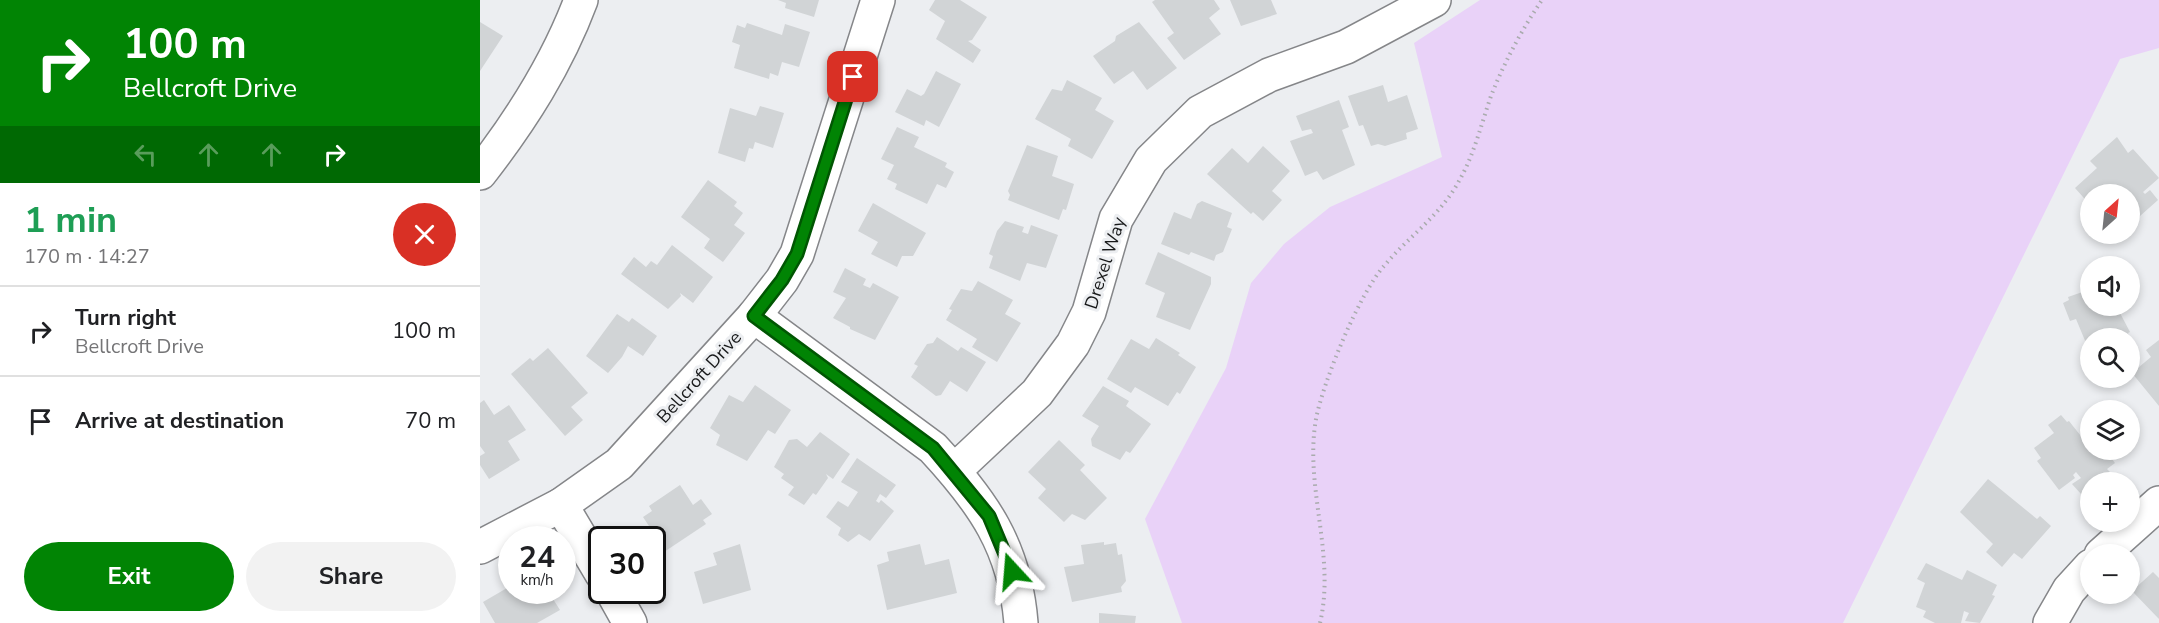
<!DOCTYPE html>
<html lang="en">
<head>
<meta charset="utf-8">
<style>
  :root { --surface:#fff; --page:#f2f2f2; --text:#202124; --muted:#757577; --line:#e0e0e0; --accent:#018404 }
  body { margin:0; font-family:"Nunito Sans",sans-serif; background:var(--page); color:var(--text); height:100vh; display:flex; flex-direction:column; font-size:22px; white-space:nowrap }
  * { box-sizing:border-box; margin:0 }
  p { font-size:20px; color:var(--muted) }
  .icon { flex:none; width:33px; height:33px; fill:none; stroke:currentColor; stroke-width:2; stroke-linecap:round; stroke-linejoin:round }
  .map { position:relative; flex:1; overflow:hidden }
  .sheet { display:flex; flex-direction:column; background:var(--surface); width:480px }
  .sheet>* { flex:none }
  .top-card { background:#018404; color:#fff; overflow:hidden }
  .needle { width:39px; rotate:27deg }
  .controls { position:absolute; left:1600px; top:184px; display:grid; gap:12px }
  .controls a { display:grid; place-items:center; width:60px; height:60px; border-radius:50%; background:var(--surface); box-shadow:0 3px 9px #0003; font-size:30px }
  .speed { position:absolute; left:18px; top:526px; display:flex; gap:12px; font-size:30px; font-weight:700; text-align:center }
  .speed>* { display:grid; place-content:center; width:78px; height:78px; border-radius:50%; background:var(--surface); box-shadow:0 3px 9px #0003; line-height:1 }
  .speed small { font-size:15px; font-weight:400 }
  .speed .limit { border:3px solid #111; border-radius:9px; background:#fff; color:#111 }
  .pin { position:absolute; display:grid; place-items:center; width:51px; height:51px; color:#fff; margin:-26px; border-radius:12px; box-shadow:0 3px 9px #0006 }
  .me { position:absolute; width:66px; margin:-33px; rotate:341deg; stroke-linejoin:round; filter:drop-shadow(0 0 4px #0008) }
  .turn { display:flex; align-items:center; gap:21px; height:126px; padding:0 24px; font-size:27px }
  .turn .icon { width:78px; height:78px; stroke-width:2.5 }
  .turn b { display:block; font-size:42px; line-height:51px }
  .lanes { display:flex; align-items:center; height:57px; padding:0 24px; background:#0003; justify-content:center; gap:30px; direction:ltr }
  .lanes .off { opacity:.35 }
  .round { display:grid; place-items:center; flex:none; width:63px; height:63px; border-radius:32px; background:var(--page) }
  .headline { display:flex; align-items:center; justify-content:space-between; height:102px; padding:0 24px }
  h1 { font-size:36px; font-weight:700; line-height:45px; color:#1e9e55 }
  .action { display:flex; gap:12px; margin-top:auto; padding:12px 24px }
  .action a { flex:1; height:69px; border-radius:36px; background:var(--accent); color:#fff; font-size:24px; font-weight:700; line-height:69px; text-align:center }
  .action a+a { background:var(--page); color:var(--text) }
  ul { padding:0; list-style:none }
  li { display:flex; align-items:center; gap:18px; height:90px; padding:0 24px; border-top:2px solid var(--line) }
  li div { flex:1 }
  li b { display:block; font-size:22px }
  li em { font-style:normal }
  main { display:flex; flex:1; min-height:0 }
  .map>svg:first-child { display:block }
  .green { fill:#e9d2f8 }
  .building { fill:#d1d4d6 }
  .lines { fill:none; stroke-linecap:round; stroke-linejoin:round }
  .minor-casing { stroke:#858689; stroke-width:36 }
  .path { stroke:#a9abad; stroke-width:4; stroke-dasharray:1.5 4.5; stroke-linecap:butt }
  .minor { stroke:#fff; stroke-width:33 }
  .route-casing { stroke:#015603; stroke-width:15 }
  .route { stroke:#018404; stroke-width:10 }
  .labels { text-anchor:middle; dominant-baseline:central; stroke-width:6; stroke-linejoin:round; paint-order:stroke }
  .street-label { font-size:18px; fill:#18191a; stroke:#eceef1 }
</style>
</head>
<body>
<main>
<section class="sheet">
<div class="top-card">
<div class="turn"><svg class="icon" aria-label="right" viewBox="0 0 24 24"><path d="M7 20v-9h11M14 6l5 5-5 5"/></svg><div><b>100 m</b>Bellcroft Drive</div></div>
<div class="lanes"><svg class="icon off" aria-label="left" viewBox="0 0 24 24"><path d="M17 20v-9H6M10 6l-5 5 5 5"/></svg><svg class="icon off" aria-label="ahead" viewBox="0 0 24 24"><path d="M12 20V5M6 11l6-6 6 6"/></svg><svg class="icon off" aria-label="ahead" viewBox="0 0 24 24"><path d="M12 20V5M6 11l6-6 6 6"/></svg><svg class="icon" aria-label="right" viewBox="0 0 24 24"><path d="M7 20v-9h11M14 6l5 5-5 5"/></svg></div>
</div>
<div class="headline"><div><h1>1 min</h1><p>170 m · 14:27</p></div><a class="round" style="background:#d93025;color:#fff"><svg class="icon" aria-label="close" viewBox="0 0 24 24"><path d="M6 6l12 12M18 6L6 18"/></svg></a></div>
<ul>
<li><svg class="icon" aria-label="right" viewBox="0 0 24 24"><path d="M7 20v-9h11M14 6l5 5-5 5"/></svg><div><b>Turn right</b><p>Bellcroft Drive</p></div><em>100 m</em></li>
<li><svg class="icon" aria-label="arrive" viewBox="0 0 24 24"><path d="M6 21V4h12l-3 4 3 4H6"/></svg><div><b>Arrive at destination</b></div><em>70 m</em></li>
</ul>
<div class="action"><a>Exit</a><a>Share</a></div>
</section>
<div class="map">
<svg width="1679" height="623" viewBox="0 0 1679 623">
  <rect width="100%" height="100%" fill="#eceef1"/>
  <polygon class="green" points="1000,0 1679,0 1679,48 1640,59 1363,623 702,623 665,519 746,368 771,283 804,244 850,207 962,157 934,43"/>
  <g class="building">
    <polygon points="298,0 339,0 334,17 305,8 306,3"/>
    <polygon points="455,0 480,0 507,17 492,40 488,41 501,50 493,63 456,39 465,21 449,10"/>
    <polygon points="675,0 734,0 740,9 729,18 741,34 704,60 687,38 694,33 672,2"/>
    <polygon points="750,0 791,0 797,14 761,26"/>
    <polygon points="0,22 23,36 0,71"/>
    <polygon points="659,22 697,68 667,90 653,71 634,84 613,56 635,41 636,36"/>
    <polygon points="267,23 302,35 305,24 330,32 319,67 302,62 298,76 290,73 289,79 254,68 260,45 252,42 257,25 265,28"/>
    <polygon points="456,71 481,84 459,127 446,120 444,126 415,112 427,89 441,96 444,94"/>
    <polygon points="587,80 622,98 615,110 634,121 612,159 588,146 591,139 555,119 572,89 582,91"/>
    <polygon points="903,85 908,102 927,95 938,129 926,133 927,139 905,146 898,144 891,146 883,125 879,126 868,96"/>
    <polygon points="859,100 869,127 862,130 875,165 843,180 837,171 825,176 810,141 833,133 831,129 822,131 816,116"/>
    <polygon points="280,106 304,113 293,148 275,142 273,149 269,148 265,162 238,153 250,108 276,116"/>
    <polygon points="417,127 439,137 434,147 467,163 465,167 474,172 466,188 457,184 447,204 415,189 417,184 407,179 414,165 401,159"/>
    <polygon points="1637,137 1648,153 1653,149 1679,178 1663,192 1665,194 1670,190 1678,200 1651,224 1650,195 1611,195 1611,206 1595,188 1617,168 1610,161"/>
    <polygon points="547,145 578,156 572,176 594,184 586,210 583,209 579,220 528,200 530,195 528,191"/>
    <polygon points="783,146 810,171 792,191 802,200 783,221 773,212 771,214 727,174 752,148 768,163"/>
    <polygon points="228,180 257,202 254,206 263,213 254,225 265,233 243,262 224,248 230,239 201,217"/>
    <polygon points="722,201 752,213 747,227 752,229 743,252 736,255 734,261 711,252 709,255 681,244 694,212 711,219 717,204"/>
    <polygon points="393,203 446,233 433,256 422,256 417,267 391,254 398,242 378,231"/>
    <polygon points="525,221 544,227 542,232 548,234 551,225 578,235 566,268 547,263 540,281 509,268 513,256 509,254 517,231"/>
    <polygon points="192,245 233,277 213,303 200,293 201,296 188,309 141,274 154,257 166,267 171,261 177,265"/>
    <polygon points="678,252 731,277 731,284 710,330 676,317 685,293 665,284"/>
    <polygon points="365,268 386,279 383,285 390,288 393,283 419,297 395,340 370,329 370,327 353,318 366,298 353,292"/>
    <polygon points="498,281 533,300 525,314 541,323 517,362 492,347 497,339 466,320 472,310 469,309 481,289 492,291"/>
    <polygon points="1611,289 1611,306 1644,306 1646,311 1640,313 1650,332 1648,333 1649,336 1629,339 1627,335 1611,339 1606,343 1596,319 1590,321 1583,303 1589,300 1588,297"/>
    <polygon points="137,314 149,322 152,318 177,336 163,356 148,346 142,357 128,373 106,356"/>
    <polygon points="457,337 478,351 481,347 506,362 487,392 470,381 461,395 456,396 431,377 438,366 434,364 447,344 453,343"/>
    <polygon points="676,338 700,353 698,355 716,367 700,394 697,392 688,406 655,387 651,393 627,379 651,339 669,349"/>
    <polygon points="1679,340 1679,406 1652,373 1671,357 1666,350"/>
    <polygon points="68,348 108,393 91,407 103,420 85,436 31,374 50,358 53,361"/>
    <polygon points="275,385 311,410 295,434 288,430 267,461 236,445 240,435 230,428 249,395 263,402"/>
    <polygon points="623,386 649,401 646,406 671,424 650,453 646,451 640,460 612,446 611,439 619,426 602,416"/>
    <polygon points="4,400 14,415 29,405 46,430 28,441 40,460 9,479 0,465 0,456 5,453 0,446 0,403"/>
    <polygon points="1581,415 1587,422 1589,421 1608,445 1611,443 1611,450 1625,450 1635,463 1627,469 1630,472 1615,483 1611,483 1611,486 1601,494 1592,484 1601,478 1596,472 1593,475 1595,478 1579,490 1557,461 1561,458 1554,448 1574,433 1568,425"/>
    <polygon points="340,432 370,454 353,479 346,474 348,478 336,495 333,493 324,505 308,495 314,487 301,478 304,474 294,467 309,440 317,439 327,447"/>
    <polygon points="579,440 605,465 600,470 627,498 605,520 592,514 584,522 558,498 566,489 548,472"/>
    <polygon points="377,458 416,485 406,498 400,494 396,501 399,503 401,500 414,511 390,541 379,534 368,542 358,535 361,528 346,517 358,501 368,507 378,492 361,482"/>
    <polygon points="1508,479 1557,519 1560,516 1571,526 1542,559 1534,553 1522,567 1506,552 1513,544 1480,512"/>
    <polygon points="200,485 213,505 221,499 232,514 223,520 226,524 175,558 172,540 163,540 160,537 171,529 163,517 172,511 169,506"/>
    <polygon points="624,542 624,545 636,543 638,555 642,554 646,581 641,587 642,592 592,602 584,567 604,564 601,545"/>
    <polygon points="260,544 271,590 223,604 214,572 237,565 233,553"/>
    <polygon points="440,544 445,565 469,559 477,593 407,610 397,565 409,561 407,552"/>
    <polygon points="1446,563 1482,580 1487,570 1517,585 1512,595 1515,596 1500,623 1485,621 1489,613 1484,611 1481,623 1455,623 1443,617 1446,611 1436,607 1445,583 1437,579"/>
    <polygon points="1673,572 1679,578 1679,619 1652,591"/>
    <polygon points="32,585 32,591 48,591 52,598 68,591 80,610 57,623 15,623 3,602"/>
    <polygon points="619,613 656,616 655,623 619,623"/>
  </g>
  <g class="lines">
    <g class="minor-casing">
      <g id="minor">
        <path d="M0,173C42,119 77,64 101,0"/>
        <path d="M274,316L453,448C503,502 535,547 541,623"/>
        <polyline points="474,471 557,393 593,344 609,312 636,219 671,160 720,112 789,75 866,47 954,0"/>
        <polyline points="81,505 122,574"/>
        <polyline points="0,547 81,505 139,464 274,316 302,280 317,254 398,0"/>
        <polyline points="1621,555 1679,503"/>
        <polyline points="132,591 150,623"/>
        <polyline points="1570,623 1589,590 1611,566"/>
      </g>
    </g>
    <path class="path" d="M840,623C856,555 824,487 836,419C843,382 879,294 904,266C928,237 960,216 979,181C994,155 1001,125 1011,96C1024,63 1042,29 1062,0"/>
    <use href="#minor" class="minor"/>
  </g>
  <g class="lines">
    <g class="route-casing">
      <polyline id="route" points="373,77 317,254 302,280 274,316 453,448 509,516 532,571"/>
    </g>
    <use href="#route" class="route"/>
  </g>
  <g class="labels">
    <g class="street-label">
      <text transform="translate(625 263) rotate(-72)">Drexel Way</text>
      <text transform="translate(219 377) rotate(-48)">Bellcroft Drive</text>
    </g>
  </g>
</svg>
<div class="controls">
<a><svg class="needle" viewBox="-14 -14 28 28"><path d="M0-13l5 13h-10z" fill="#e53935"/><path d="M0 13l5-13h-10z" fill="#757577"/></svg></a>
<a><svg class="icon" aria-label="sound" viewBox="0 0 24 24"><path d="M4 9h4l5-4v14l-5-4H4zM17 9q2 3 0 6"/></svg></a>
<a><svg class="icon" aria-label="search" viewBox="0 0 24 24"><circle cx="10" cy="10" r="6"/><path d="M15 15l6 6"/></svg></a>
<a><svg class="icon" aria-label="layers" viewBox="0 0 24 24"><path d="M12 4l9 5-9 5-9-5zM3 14l9 5 9-5"/></svg></a>
<a>+</a>
<a>−</a>
</div>
<div class="speed"><div>24<small>km/h</small></div><div class="limit">30</div></div>
<div class="pin" style="left:373px;top:77px;background:#d93025"><svg class="icon" aria-label="arrive" viewBox="0 0 24 24"><path d="M6 21V4h12l-3 4 3 4H6"/></svg></div>
<svg class="me" style="left:532px;top:571px" viewBox="-20 -20 40 40"><path d="M0-17L14 15 0 8-14 15z" fill="#018404" stroke="#fff" stroke-width="4"/></svg>
</div>
</main>
</body>
</html>
